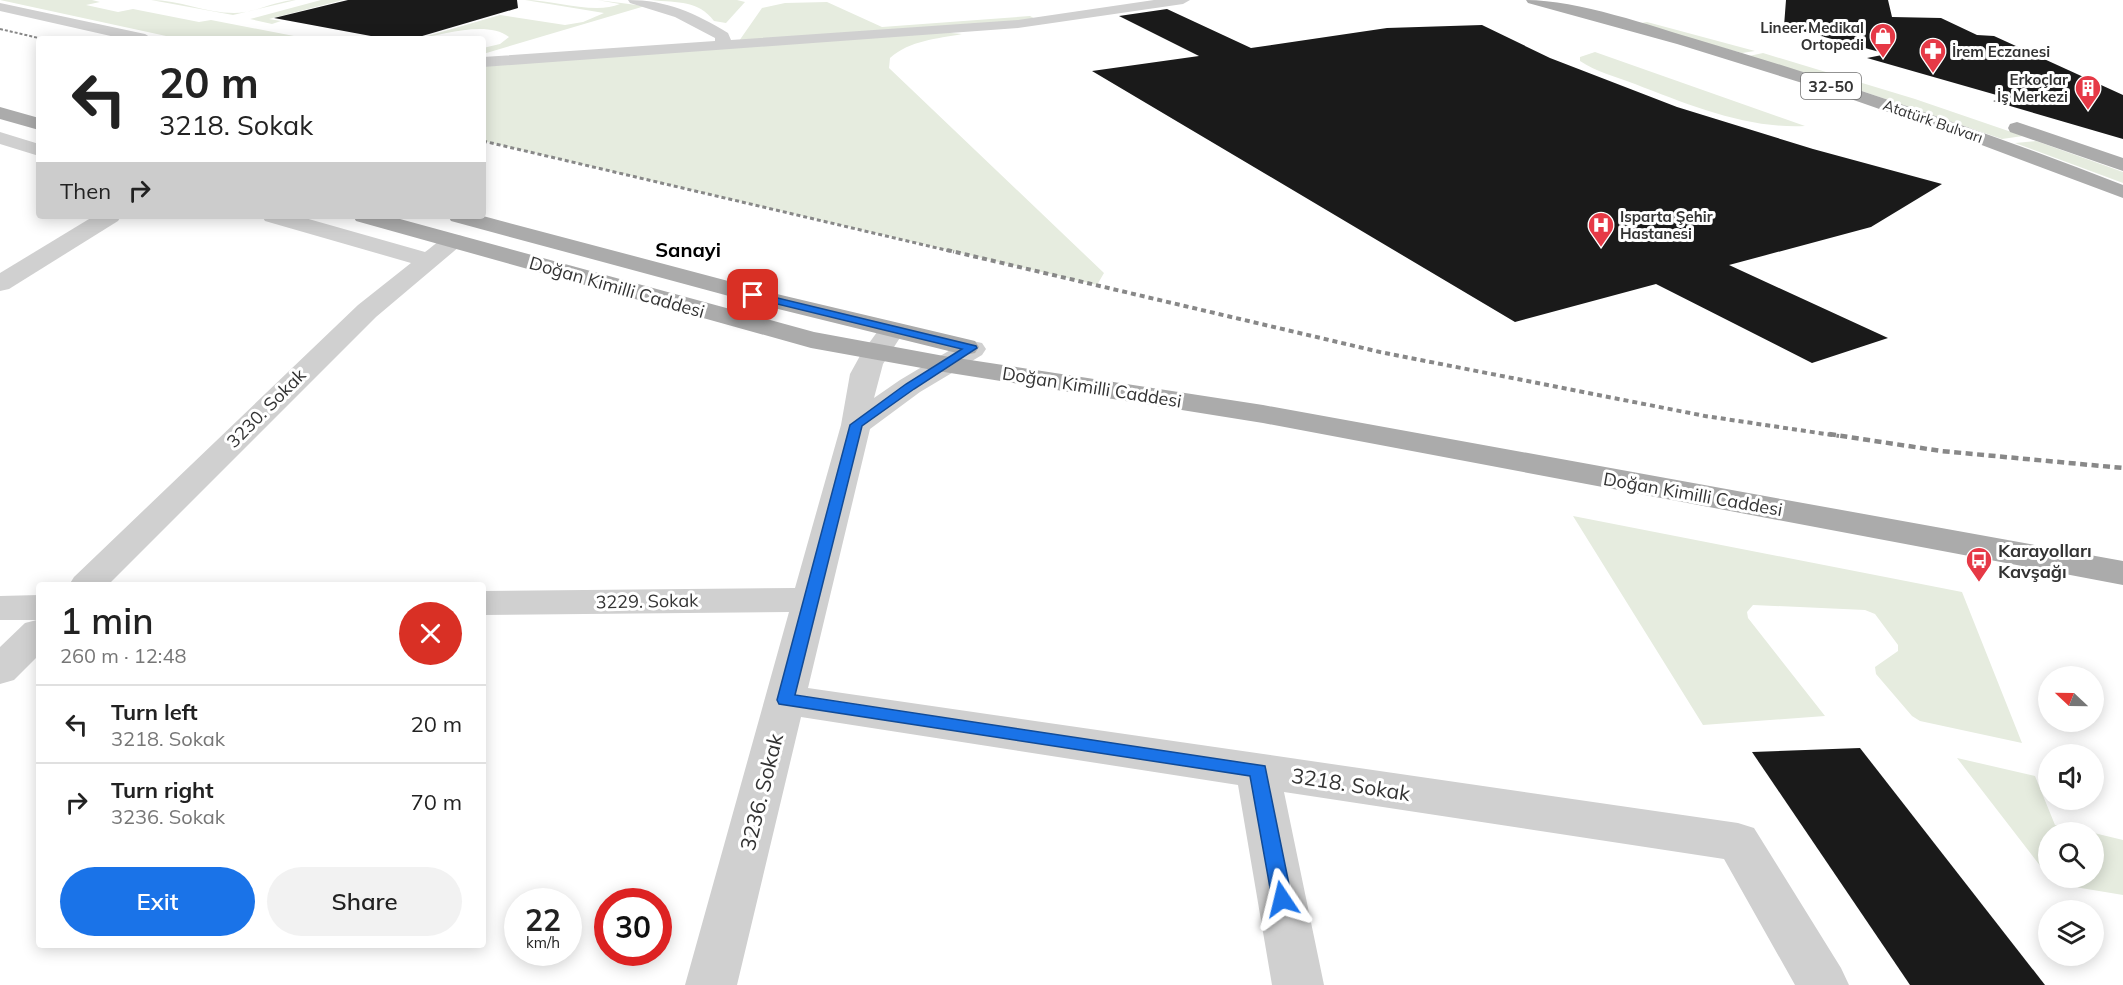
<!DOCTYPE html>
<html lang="en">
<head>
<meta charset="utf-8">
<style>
  :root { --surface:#fff; --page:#f2f2f2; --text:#222; --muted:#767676; --line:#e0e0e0; --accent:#1a73e8 }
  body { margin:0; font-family:Mulish,sans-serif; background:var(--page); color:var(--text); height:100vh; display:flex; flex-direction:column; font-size:22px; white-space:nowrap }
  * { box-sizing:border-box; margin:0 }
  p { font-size:20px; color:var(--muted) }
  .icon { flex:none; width:33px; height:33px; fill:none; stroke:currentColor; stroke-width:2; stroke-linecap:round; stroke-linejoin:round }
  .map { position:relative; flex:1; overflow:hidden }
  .sheet { position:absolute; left:36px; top:582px; width:450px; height:366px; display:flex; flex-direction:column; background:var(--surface); border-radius:6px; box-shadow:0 3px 15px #0003 }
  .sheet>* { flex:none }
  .banner { position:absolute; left:36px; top:36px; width:450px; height:183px; border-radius:6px; box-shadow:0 3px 15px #0003; background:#fff; color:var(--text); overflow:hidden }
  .needle { width:39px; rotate:292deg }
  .controls { position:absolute; left:2038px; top:666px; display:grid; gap:12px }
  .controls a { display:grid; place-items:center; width:66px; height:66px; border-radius:50%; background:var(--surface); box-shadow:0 3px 15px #0003; font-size:30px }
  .speed { position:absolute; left:504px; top:888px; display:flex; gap:12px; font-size:30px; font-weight:700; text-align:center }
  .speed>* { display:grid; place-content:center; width:78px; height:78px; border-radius:50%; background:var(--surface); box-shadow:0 3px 15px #0003; line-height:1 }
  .speed small { font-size:15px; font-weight:400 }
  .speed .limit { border:9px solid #d22; background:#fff; color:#111 }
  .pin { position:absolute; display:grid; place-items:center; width:51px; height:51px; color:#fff; margin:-26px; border-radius:12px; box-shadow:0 3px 9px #0006 }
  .me { position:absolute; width:66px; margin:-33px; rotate:350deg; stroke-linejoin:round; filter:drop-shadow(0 0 4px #0008) }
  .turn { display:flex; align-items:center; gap:21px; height:126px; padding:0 24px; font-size:27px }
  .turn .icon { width:78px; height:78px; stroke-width:2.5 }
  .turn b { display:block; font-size:42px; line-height:51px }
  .then { display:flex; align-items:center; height:57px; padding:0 24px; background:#0003; gap:12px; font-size:22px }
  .round { display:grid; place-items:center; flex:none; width:63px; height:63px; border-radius:32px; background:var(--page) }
  .headline { display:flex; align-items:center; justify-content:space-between; height:102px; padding:0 24px }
  h1 { font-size:36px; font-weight:600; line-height:45px }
  .button { display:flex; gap:12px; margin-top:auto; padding:12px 24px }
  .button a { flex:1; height:69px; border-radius:36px; background:var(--accent); color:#fff; font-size:24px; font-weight:600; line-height:69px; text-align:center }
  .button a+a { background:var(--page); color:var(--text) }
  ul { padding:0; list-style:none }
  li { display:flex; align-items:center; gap:18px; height:78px; padding:0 24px; border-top:2px solid var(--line) }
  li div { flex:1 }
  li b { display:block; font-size:22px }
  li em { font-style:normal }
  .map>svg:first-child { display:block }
  .green { fill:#e6ecdf }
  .building { fill:#1a1a1a }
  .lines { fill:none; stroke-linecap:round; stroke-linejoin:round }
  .minor { fill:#d0d0d0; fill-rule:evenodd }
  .major { fill:#ababab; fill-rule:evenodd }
  .rail-far3 { stroke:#888; stroke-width:2; stroke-dasharray:3 2; stroke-linecap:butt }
  .rail-far2 { stroke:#888; stroke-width:3; stroke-dasharray:4 3; stroke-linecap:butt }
  .rail-far1 { stroke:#888; stroke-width:4; stroke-dasharray:5 4; stroke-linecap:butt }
  .rail { stroke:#888; stroke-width:4.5; stroke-dasharray:7 4.5; stroke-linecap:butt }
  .route { fill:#1a73e8; stroke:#114b97; stroke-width:1.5 }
  .labels { text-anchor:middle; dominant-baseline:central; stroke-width:6; stroke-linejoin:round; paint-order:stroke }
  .far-poi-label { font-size:15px; font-weight:bold; fill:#333; stroke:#fff; text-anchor:end }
  .far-street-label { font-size:15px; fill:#333; stroke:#fff }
  .shield { fill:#fff; stroke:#707070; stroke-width:1.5 }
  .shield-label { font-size:16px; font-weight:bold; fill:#333 }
  .street-label { font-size:18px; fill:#333; stroke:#fff }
  .poi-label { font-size:18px; font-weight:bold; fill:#333; stroke:#fff; text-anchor:start }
  .far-district-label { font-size:20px; font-weight:bold; fill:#000; stroke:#fff }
  .near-street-label { font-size:21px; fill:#333; stroke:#fff }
</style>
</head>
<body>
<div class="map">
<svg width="2123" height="985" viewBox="0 0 2123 985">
  <rect width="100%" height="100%" fill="#fff"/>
  <g class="green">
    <polygon points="0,0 92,0 100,2 86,5 118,12 133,9 199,22 211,20 294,36 283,39 180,39"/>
    <path d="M151,0C179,0 206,13 234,13C255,13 277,0 296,0L233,15Z"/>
    <polygon points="321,0 343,0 269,19 281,21 272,24 250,19"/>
    <path d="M525,0C554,0 595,15 620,4L597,0L645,6L483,54V48L500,44L509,37C487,20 442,35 417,39L500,15L565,25L583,22L604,13Z"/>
    <path d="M651,0H737L745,2L726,23L714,21C698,0 679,3 651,0Z"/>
    <polygon points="827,2 882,27 1030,16 1037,20 739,41 762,8 785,3"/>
    <polygon points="1647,22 1755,51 1742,53 1636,24"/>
    <path d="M940,32L962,34C936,39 911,40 890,58L889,68L1104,273L1097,285L483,141V65Z"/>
    <path d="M1595,52L1805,126C1747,129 1689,105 1635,84C1617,77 1596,72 1580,61V57Z"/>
    <polygon points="1763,53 1915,99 2023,136 2002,139 1862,91 1749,56"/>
    <polygon points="2036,141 2123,172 2123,183 2015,143"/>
    <polygon points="1573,516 1962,592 2022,743 1920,721 1912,716 1876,674 1875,667 1898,651 1898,645 1875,614 1865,610 1753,605 1747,612 1748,618 1825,716 1703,725"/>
    <polygon points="1957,758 2035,776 2055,825 2090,832 2049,832 2049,875 2045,872"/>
    <polygon points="2094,833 2123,840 2123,895 2069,886 2054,878 2094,878"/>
  </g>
  <g class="building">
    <polygon points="348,0 517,0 518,8 412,39 387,39 274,18"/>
    <polygon points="1786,0 1888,0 1892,17 1941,18 1977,35 1994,36 2123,95 2123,139 1993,101 2007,98 1867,58 1887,54 1784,26"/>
    <polygon points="1167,9 1251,48 1387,28 1482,25 1550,58 1677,107 1813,149 1942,184 1871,227 1729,265 1888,338 1812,363 1656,284 1515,322 1092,71 1199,56 1119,16"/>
    <polygon points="1860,748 2045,985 1910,985 1752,752"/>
  </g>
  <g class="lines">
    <g class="minor">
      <path d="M628,0C667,0 695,13 728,33L731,40L1018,20L1154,0H1190L1183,4L1018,28L483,67V57L715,41V38L675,17L630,3Z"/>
      <polygon points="0,3 145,34 153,39 124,39 0,11"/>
      <polygon points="0,132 39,144 39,156 0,144"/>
      <polygon points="94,216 121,216 118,221 9,289 0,291 0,273"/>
      <path d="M262,216H298L425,252C437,243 446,232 462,236L466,241L376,317L108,585H69L74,577L358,305L411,263L265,221Z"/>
      <polygon points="892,322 901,324 905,330 883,364 874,398 900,380 962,343 972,341 982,343 986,349 982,355 920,392 870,429 808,688 1738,823 1754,828 1841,968 1849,985 1795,985 1724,859 1284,792 1324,985 1272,985 1238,785 801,717 737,985 685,985 789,612 483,615 483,591 795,588 841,425 850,374 861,354 883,324"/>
      <polygon points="39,595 39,655 14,680 0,684 0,647 25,623 37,620 0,620 0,596"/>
    </g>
    <g class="major">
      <path d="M1526,0C1578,0 1651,26 1702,41C1844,83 1984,131 2123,185V198L1971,141L1825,90L1677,44L1528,3Z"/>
      <polygon points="0,107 39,118 39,130 0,119"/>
      <polygon points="2017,122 2123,158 2123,171 2010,132 2008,128 2010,124"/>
      <polygon points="353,216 389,216 814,332 944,356 1263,405 2123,561 2123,585 1263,423 944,372 811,348 356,221"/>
      <polygon points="448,216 483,216 781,295 975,341 979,347 975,353 965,355 766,306 451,221"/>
    </g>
    <polyline class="rail-far3" points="0,29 43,39"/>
    <polyline class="rail-far2" points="483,141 954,252"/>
    <polyline class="rail-far1" points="947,250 1380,352 1705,416 1839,436"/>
    <polyline class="rail" points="1829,434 1941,451 2123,468"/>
  </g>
  <polygon class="route" points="753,292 976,346 977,348 914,389 862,426 795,695 1265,766 1292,899 1289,905 1282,908 1275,905 1272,899 1250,776 779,704 777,700 850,425 906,384 962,349 749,297 749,293"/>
  <defs>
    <g id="shop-pin" transform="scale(1.35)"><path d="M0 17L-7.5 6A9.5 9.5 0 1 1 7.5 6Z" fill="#e63946" stroke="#fff"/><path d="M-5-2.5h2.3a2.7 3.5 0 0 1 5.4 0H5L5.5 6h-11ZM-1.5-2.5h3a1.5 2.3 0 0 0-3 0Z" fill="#fff"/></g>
    <g id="pharmacy-pin" transform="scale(1.35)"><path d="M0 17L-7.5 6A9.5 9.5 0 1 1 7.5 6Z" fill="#e63946" stroke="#fff"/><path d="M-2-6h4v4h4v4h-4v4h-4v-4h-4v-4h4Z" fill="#fff"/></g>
    <g id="building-pin" transform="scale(1.35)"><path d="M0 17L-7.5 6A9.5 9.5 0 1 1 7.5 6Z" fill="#e63946" stroke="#fff"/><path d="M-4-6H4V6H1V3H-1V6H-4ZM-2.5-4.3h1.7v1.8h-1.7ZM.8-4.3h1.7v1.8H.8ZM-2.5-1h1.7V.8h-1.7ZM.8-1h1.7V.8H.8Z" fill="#fff"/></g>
    <g id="hospital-pin" transform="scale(1.35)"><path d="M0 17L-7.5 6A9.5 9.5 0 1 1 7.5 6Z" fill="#e63946" stroke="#fff"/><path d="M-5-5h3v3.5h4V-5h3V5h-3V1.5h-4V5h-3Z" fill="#fff"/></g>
    <g id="bus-pin" transform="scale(1.35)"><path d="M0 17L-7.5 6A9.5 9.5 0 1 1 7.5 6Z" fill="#e63946" stroke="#fff"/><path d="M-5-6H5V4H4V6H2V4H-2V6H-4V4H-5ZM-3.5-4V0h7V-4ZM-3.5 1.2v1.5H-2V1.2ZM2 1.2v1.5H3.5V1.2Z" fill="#fff"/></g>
  </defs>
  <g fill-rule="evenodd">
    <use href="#shop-pin" x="1883" y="36"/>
    <use href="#pharmacy-pin" x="1933" y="51"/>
    <use href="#building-pin" x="2088" y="88"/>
    <use href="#hospital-pin" x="1601" y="225"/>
    <use href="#bus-pin" x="1979" y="560"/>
  </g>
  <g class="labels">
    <g class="far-poi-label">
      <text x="1864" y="27">Lineer Medikal<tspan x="1864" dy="17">Ortopedi</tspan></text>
      <text x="1952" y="51" text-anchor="start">İrem Eczanesi</text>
      <text x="2068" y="79">Erkoçlar<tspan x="2068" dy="17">İş Merkezi</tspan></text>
      <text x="1620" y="216" text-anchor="start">Isparta Şehir<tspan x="1620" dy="17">Hastanesi</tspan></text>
    </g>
    <g class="far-street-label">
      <text transform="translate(1933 121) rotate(19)">Atatürk Bulvarı</text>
    </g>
    <rect class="shield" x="1801" y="73" width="60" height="26" rx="4.5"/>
    <g class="shield-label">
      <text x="1831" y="86">32-50</text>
    </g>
    <g class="street-label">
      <text transform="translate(617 287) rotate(16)">Doğan Kimilli Caddesi</text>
      <text transform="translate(1092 387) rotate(9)">Doğan Kimilli Caddesi</text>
      <text transform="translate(266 408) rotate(-45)">3230. Sokak</text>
      <text transform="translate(1693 494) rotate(10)">Doğan Kimilli Caddesi</text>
      <text transform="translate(647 601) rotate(-1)">3229. Sokak</text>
    </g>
    <g class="poi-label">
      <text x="1998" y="550">Karayolları<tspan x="1998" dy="21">Kavşağı</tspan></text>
    </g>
    <g class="far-district-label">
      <text x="688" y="249">Sanayi</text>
    </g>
    <g class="near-street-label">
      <text transform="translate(1351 784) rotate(9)">3218. Sokak</text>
      <text transform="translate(761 792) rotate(-76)">3236. Sokak</text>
    </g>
  </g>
</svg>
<div class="controls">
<a><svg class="needle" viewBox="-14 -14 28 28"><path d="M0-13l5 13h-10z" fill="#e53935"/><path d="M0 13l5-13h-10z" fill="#767676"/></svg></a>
<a><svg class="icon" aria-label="sound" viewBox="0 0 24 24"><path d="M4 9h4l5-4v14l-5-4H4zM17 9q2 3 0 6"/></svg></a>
<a><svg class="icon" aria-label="search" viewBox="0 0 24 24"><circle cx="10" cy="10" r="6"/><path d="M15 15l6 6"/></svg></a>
<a><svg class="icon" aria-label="layers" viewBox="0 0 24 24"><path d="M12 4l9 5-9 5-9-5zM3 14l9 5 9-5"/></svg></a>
</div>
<div class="speed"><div>22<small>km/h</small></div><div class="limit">30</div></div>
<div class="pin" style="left:753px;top:295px;background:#d93025"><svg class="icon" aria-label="arrive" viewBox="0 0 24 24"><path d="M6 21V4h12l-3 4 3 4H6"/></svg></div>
<svg class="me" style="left:1282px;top:899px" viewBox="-20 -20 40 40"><path d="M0-17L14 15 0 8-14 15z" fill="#1a73e8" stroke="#fff" stroke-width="4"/></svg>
<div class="banner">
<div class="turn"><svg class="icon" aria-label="left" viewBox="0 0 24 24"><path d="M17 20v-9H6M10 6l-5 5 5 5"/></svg><div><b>20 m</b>3218. Sokak</div></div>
<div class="then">Then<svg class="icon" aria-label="right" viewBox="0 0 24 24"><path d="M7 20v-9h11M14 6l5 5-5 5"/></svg></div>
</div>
<section class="sheet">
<div class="headline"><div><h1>1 min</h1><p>260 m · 12:48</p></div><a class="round" style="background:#d93025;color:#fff"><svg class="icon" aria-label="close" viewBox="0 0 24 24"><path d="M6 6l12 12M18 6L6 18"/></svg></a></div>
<ul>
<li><svg class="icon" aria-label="left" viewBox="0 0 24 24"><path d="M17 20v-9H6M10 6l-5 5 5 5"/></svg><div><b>Turn left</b><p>3218. Sokak</p></div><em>20 m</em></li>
<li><svg class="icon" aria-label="right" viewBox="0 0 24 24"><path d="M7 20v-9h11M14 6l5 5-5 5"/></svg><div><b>Turn right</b><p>3236. Sokak</p></div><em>70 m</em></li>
</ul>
<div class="button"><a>Exit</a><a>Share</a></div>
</section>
</div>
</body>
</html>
